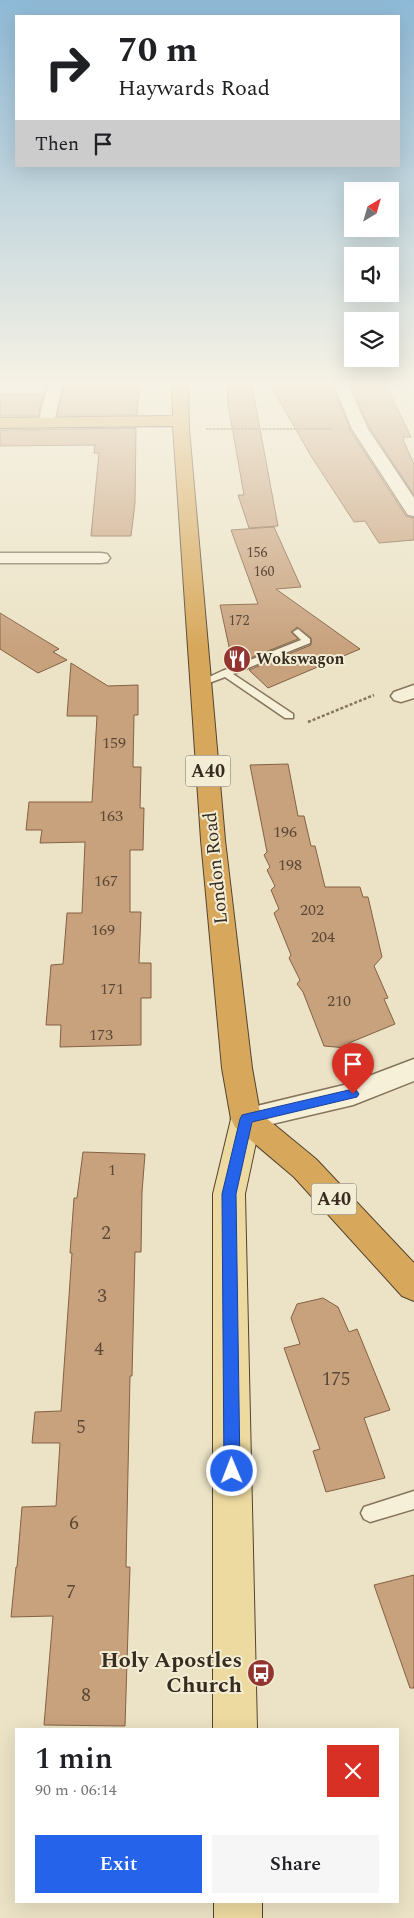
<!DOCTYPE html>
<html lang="en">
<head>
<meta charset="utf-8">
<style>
  :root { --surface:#fff; --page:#f6f6f6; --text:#202124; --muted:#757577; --accent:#2563eb }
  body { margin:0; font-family:Spectral,serif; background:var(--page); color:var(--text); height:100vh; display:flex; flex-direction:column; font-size:19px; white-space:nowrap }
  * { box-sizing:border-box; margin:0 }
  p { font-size:16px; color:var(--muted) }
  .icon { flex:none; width:28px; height:28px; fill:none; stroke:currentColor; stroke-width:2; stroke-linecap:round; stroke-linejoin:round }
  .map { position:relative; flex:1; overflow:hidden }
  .drawer { position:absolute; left:15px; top:1728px; width:384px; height:175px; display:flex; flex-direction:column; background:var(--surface); border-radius:0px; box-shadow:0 5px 20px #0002 }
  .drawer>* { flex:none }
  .hud { position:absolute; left:15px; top:15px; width:385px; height:152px; border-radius:0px; box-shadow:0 5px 20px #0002; background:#fff; color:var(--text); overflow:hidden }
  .needle { width:32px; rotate:37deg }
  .buttons { position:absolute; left:344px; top:182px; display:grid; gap:10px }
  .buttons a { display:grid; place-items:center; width:55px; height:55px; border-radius:0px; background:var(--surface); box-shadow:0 5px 20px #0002; font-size:25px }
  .pin { position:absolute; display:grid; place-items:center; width:42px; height:42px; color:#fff; margin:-51px -21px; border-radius:50% 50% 50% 0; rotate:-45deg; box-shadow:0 0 5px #0007 }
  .pin .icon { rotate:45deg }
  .me { position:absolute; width:55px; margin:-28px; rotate:359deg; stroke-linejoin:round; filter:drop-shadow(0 0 4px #0008) }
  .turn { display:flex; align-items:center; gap:18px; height:105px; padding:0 20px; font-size:22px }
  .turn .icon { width:65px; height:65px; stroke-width:2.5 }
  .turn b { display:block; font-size:35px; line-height:42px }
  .then { display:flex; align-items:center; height:48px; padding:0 20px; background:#0003; gap:10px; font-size:19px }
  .round { display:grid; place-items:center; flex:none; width:52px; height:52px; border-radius:0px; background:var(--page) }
  .overview { display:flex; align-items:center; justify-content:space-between; height:85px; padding:0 20px }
  h1 { font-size:30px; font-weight:600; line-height:38px }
  .button { display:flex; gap:10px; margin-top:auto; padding:10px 20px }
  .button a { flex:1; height:58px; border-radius:0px; background:var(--accent); color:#fff; font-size:20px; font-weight:600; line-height:58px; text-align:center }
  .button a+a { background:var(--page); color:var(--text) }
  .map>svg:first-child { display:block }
  .building { fill:#c8a17d; stroke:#846143 }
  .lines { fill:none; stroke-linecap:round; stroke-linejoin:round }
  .lane-casing { stroke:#86755c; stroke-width:3 }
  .street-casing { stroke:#86755c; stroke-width:3 }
  .primary-casing { stroke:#544330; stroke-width:2 }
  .highway-casing { stroke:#544330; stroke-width:2 }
  .path-far1 { stroke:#86755c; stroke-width:2; stroke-dasharray:2.5 1; stroke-linecap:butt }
  .path { stroke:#86755c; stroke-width:2.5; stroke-dasharray:3 2; stroke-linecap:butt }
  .lane { fill:#f7f0d8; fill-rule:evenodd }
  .street { fill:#f7f0d8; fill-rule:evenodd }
  .primary { fill:#eddaa0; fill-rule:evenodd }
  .highway { fill:#d7a85b; fill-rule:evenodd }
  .route { fill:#2563eb; stroke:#184099 }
  .labels { text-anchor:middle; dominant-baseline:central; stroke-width:4; stroke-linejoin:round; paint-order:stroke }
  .far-number-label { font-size:14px; fill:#5b4936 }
  .far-poi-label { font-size:16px; font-weight:bold; fill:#372c1f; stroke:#f4edd5; text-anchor:start }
  .number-label { font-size:16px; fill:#5b4936 }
  .shield { fill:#f4edd5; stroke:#706656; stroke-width:1 }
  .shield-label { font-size:18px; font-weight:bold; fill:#372c1f }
  .street-label { font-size:19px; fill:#372c1f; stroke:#f4edd5 }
  .near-number-label { font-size:19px; fill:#5b4936 }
  .near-poi-label { font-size:22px; font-weight:bold; fill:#372c1f; stroke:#f4edd5; text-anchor:end }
</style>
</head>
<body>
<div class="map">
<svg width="414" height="1918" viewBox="0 0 414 1918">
  <rect width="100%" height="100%" fill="#ece3c6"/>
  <g class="building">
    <polygon points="65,380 140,380 137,415 57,415"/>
    <polygon points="384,382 411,437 403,437 404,440 403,440 414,464 414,495 370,428 350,383"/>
    <polygon points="332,384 350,430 406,516 414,518 414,540 379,543 365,521 354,522 311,456 271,386"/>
    <polygon points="252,386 278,526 249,528 238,495 244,495 228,404 227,387"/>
    <polygon points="0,394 44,394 38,416 0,416"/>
    <polygon points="136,428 135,503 131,536 91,536 99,453 94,453 95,445 0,446 0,430"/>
    <polygon points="274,527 301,587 276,589 360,649 268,688 249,670 311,645 311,638 297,627 291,632 298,639 233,665 220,605 258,604 231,530"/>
    <polygon points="0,613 59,649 53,652 67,660 38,673 0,649"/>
    <polygon points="71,663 108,686 138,685 138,715 134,715 133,767 141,767 140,808 144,808 143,850 130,850 130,912 141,912 139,963 151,963 151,998 141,998 141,1045 60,1047 61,1025 46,1025 51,965 63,964 67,913 82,913 85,842 40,843 42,830 26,830 29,802 92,802 97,716 67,716"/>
    <polygon points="288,764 298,816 304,816 311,846 315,846 325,887 360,887 363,897 368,897 382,957 374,966 388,998 384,999 395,1024 349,1043 347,1048 324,1046 303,992 297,984 300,980 289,958 291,955 274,913 279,909 271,890 275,886 267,870 270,867 264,855 267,852 250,765"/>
    <polygon points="83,1152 145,1154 142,1192 141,1252 135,1252 132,1376 130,1376 126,1567 130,1567 125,1726 44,1725 53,1616 11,1617 16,1567 17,1567 22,1507 56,1506 60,1443 32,1443 35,1412 61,1411 72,1253 70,1253 74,1198 77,1198"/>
    <polygon points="323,1298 338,1307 349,1332 357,1329 390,1410 364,1418 385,1478 326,1492 313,1451 320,1449 284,1348 300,1344 291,1318 297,1304"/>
    <polygon points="414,1575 414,1688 410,1688 374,1585"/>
  </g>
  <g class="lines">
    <g class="lane-casing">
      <g id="lane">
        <polygon points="298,629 310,639 310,643 233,674 293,714 293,718 285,718 225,677 201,686 196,683 222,671 301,640 293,632"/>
        <polygon points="414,1491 414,1509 370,1522 364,1519 361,1513 364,1507"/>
      </g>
    </g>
    <g class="street-casing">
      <g id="street">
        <polygon points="49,380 63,380 54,423 51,426 41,426 38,423"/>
        <polygon points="332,380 346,380 368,429 414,498 414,516 408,515 352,429"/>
        <polygon points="0,553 101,553 107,554 110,558 107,562 101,563 0,563"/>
        <polygon points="414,685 414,698 401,702 394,700 391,696 394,692"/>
        <polygon points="414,1059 414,1081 353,1105 246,1130 236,1127 231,1119 236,1111 348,1084"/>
      </g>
    </g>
    <g class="primary-casing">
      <g id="primary">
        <polygon points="246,1107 257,1111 261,1119 245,1194 257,1729 213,1729 213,1194 231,1119 235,1111"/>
        <rect x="214" y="1901" width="48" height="17"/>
      </g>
    </g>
    <g class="highway-casing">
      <polygon id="highway" points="172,380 188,380 189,429 225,840 252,1068 260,1113 316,1159 414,1263 414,1301 402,1296 294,1177 235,1127 231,1119 222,1068 201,840 173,426 0,428 0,418 173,416"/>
    </g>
    <polyline class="path-far1" points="206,429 332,429"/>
    <polyline class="path" points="308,722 374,695"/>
    <use href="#lane" class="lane"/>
    <use href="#street" class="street"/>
    <use href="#primary" class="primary"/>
    <use href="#highway" class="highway"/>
  </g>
  <linearGradient id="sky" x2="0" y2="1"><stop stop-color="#8eb9d6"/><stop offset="0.59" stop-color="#f6f2e5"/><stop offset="1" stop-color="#f6f2e5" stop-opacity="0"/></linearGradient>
  <rect width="414" height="648" fill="url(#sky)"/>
  <polygon class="route" points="353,1089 357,1091 359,1094 357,1097 252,1122 236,1194 240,1471 238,1476 232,1479 227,1476 224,1471 222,1194 240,1119 242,1115 246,1114"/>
  <defs>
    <g id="restaurant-disc" transform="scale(1.4375)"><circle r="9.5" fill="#92352f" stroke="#f4edd5"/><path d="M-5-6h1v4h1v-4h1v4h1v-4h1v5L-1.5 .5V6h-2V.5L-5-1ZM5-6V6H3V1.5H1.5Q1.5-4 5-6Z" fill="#fff"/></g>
    <g id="bus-disc" transform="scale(1.4375)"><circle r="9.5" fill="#92352f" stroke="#f4edd5"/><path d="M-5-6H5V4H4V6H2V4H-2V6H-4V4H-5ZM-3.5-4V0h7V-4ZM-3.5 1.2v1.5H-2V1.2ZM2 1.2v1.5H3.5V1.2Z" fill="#fff"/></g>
  </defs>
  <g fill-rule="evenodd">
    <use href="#restaurant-disc" x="237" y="659"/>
    <use href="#bus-disc" x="261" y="1673"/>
  </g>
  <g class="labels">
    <g class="far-number-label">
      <text x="257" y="552">156</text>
      <text x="264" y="571">160</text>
      <text x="239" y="620">172</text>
    </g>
    <g class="far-poi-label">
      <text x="256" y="659">Wokswagon</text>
    </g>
    <g class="number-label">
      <text x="114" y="743">159</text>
      <text x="111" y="816">163</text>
      <text x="285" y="832">196</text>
      <text x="290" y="865">198</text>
      <text x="106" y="881">167</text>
      <text x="312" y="910">202</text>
      <text x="103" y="930">169</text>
      <text x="323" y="937">204</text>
      <text x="112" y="989">171</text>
      <text x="339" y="1001">210</text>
      <text x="101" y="1035">173</text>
      <text x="112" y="1170">1</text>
    </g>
    <g class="shield">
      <rect x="185.5" y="755.5" width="45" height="31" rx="4"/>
      <rect x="311.5" y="1183.5" width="45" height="31" rx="4"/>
    </g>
    <g class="shield-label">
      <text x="208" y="771">A40</text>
      <text x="334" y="1199">A40</text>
    </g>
    <g class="street-label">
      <text transform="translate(216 868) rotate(-96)">London Road</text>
    </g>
    <g class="near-number-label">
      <text x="106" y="1233">2</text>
      <text x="102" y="1296">3</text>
      <text x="99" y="1349">4</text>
      <text x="336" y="1379">175</text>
      <text x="81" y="1427">5</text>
      <text x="74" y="1523">6</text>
      <text x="71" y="1592">7</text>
      <text x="86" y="1695">8</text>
    </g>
    <g class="near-poi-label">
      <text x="242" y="1660">Holy Apostles<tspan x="242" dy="25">Church</tspan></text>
    </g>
  </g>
</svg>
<div class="buttons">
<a><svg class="needle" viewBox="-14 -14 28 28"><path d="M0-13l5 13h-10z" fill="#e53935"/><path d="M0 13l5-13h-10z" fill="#757577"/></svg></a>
<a><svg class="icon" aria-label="sound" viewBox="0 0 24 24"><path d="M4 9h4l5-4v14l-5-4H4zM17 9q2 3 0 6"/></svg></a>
<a><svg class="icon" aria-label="layers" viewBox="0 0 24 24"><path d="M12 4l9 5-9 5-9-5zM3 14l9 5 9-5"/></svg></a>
</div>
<div class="pin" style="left:353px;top:1094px;background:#d93025"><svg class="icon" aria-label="arrive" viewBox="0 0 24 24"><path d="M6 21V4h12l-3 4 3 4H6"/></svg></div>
<svg class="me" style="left:232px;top:1471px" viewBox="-20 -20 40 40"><circle r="17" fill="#2563eb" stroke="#fff" stroke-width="3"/><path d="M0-11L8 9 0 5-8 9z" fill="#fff"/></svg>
<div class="hud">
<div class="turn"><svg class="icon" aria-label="right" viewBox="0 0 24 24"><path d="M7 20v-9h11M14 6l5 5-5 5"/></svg><div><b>70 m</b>Haywards Road</div></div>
<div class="then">Then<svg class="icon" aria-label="arrive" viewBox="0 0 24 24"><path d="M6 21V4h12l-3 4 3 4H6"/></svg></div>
</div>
<section class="drawer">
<div class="overview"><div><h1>1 min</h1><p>90 m · 06:14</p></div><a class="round" style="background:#d93025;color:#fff"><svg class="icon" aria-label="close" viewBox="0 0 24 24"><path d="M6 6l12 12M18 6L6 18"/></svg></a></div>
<div class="button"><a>Exit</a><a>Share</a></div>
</section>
</div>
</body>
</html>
